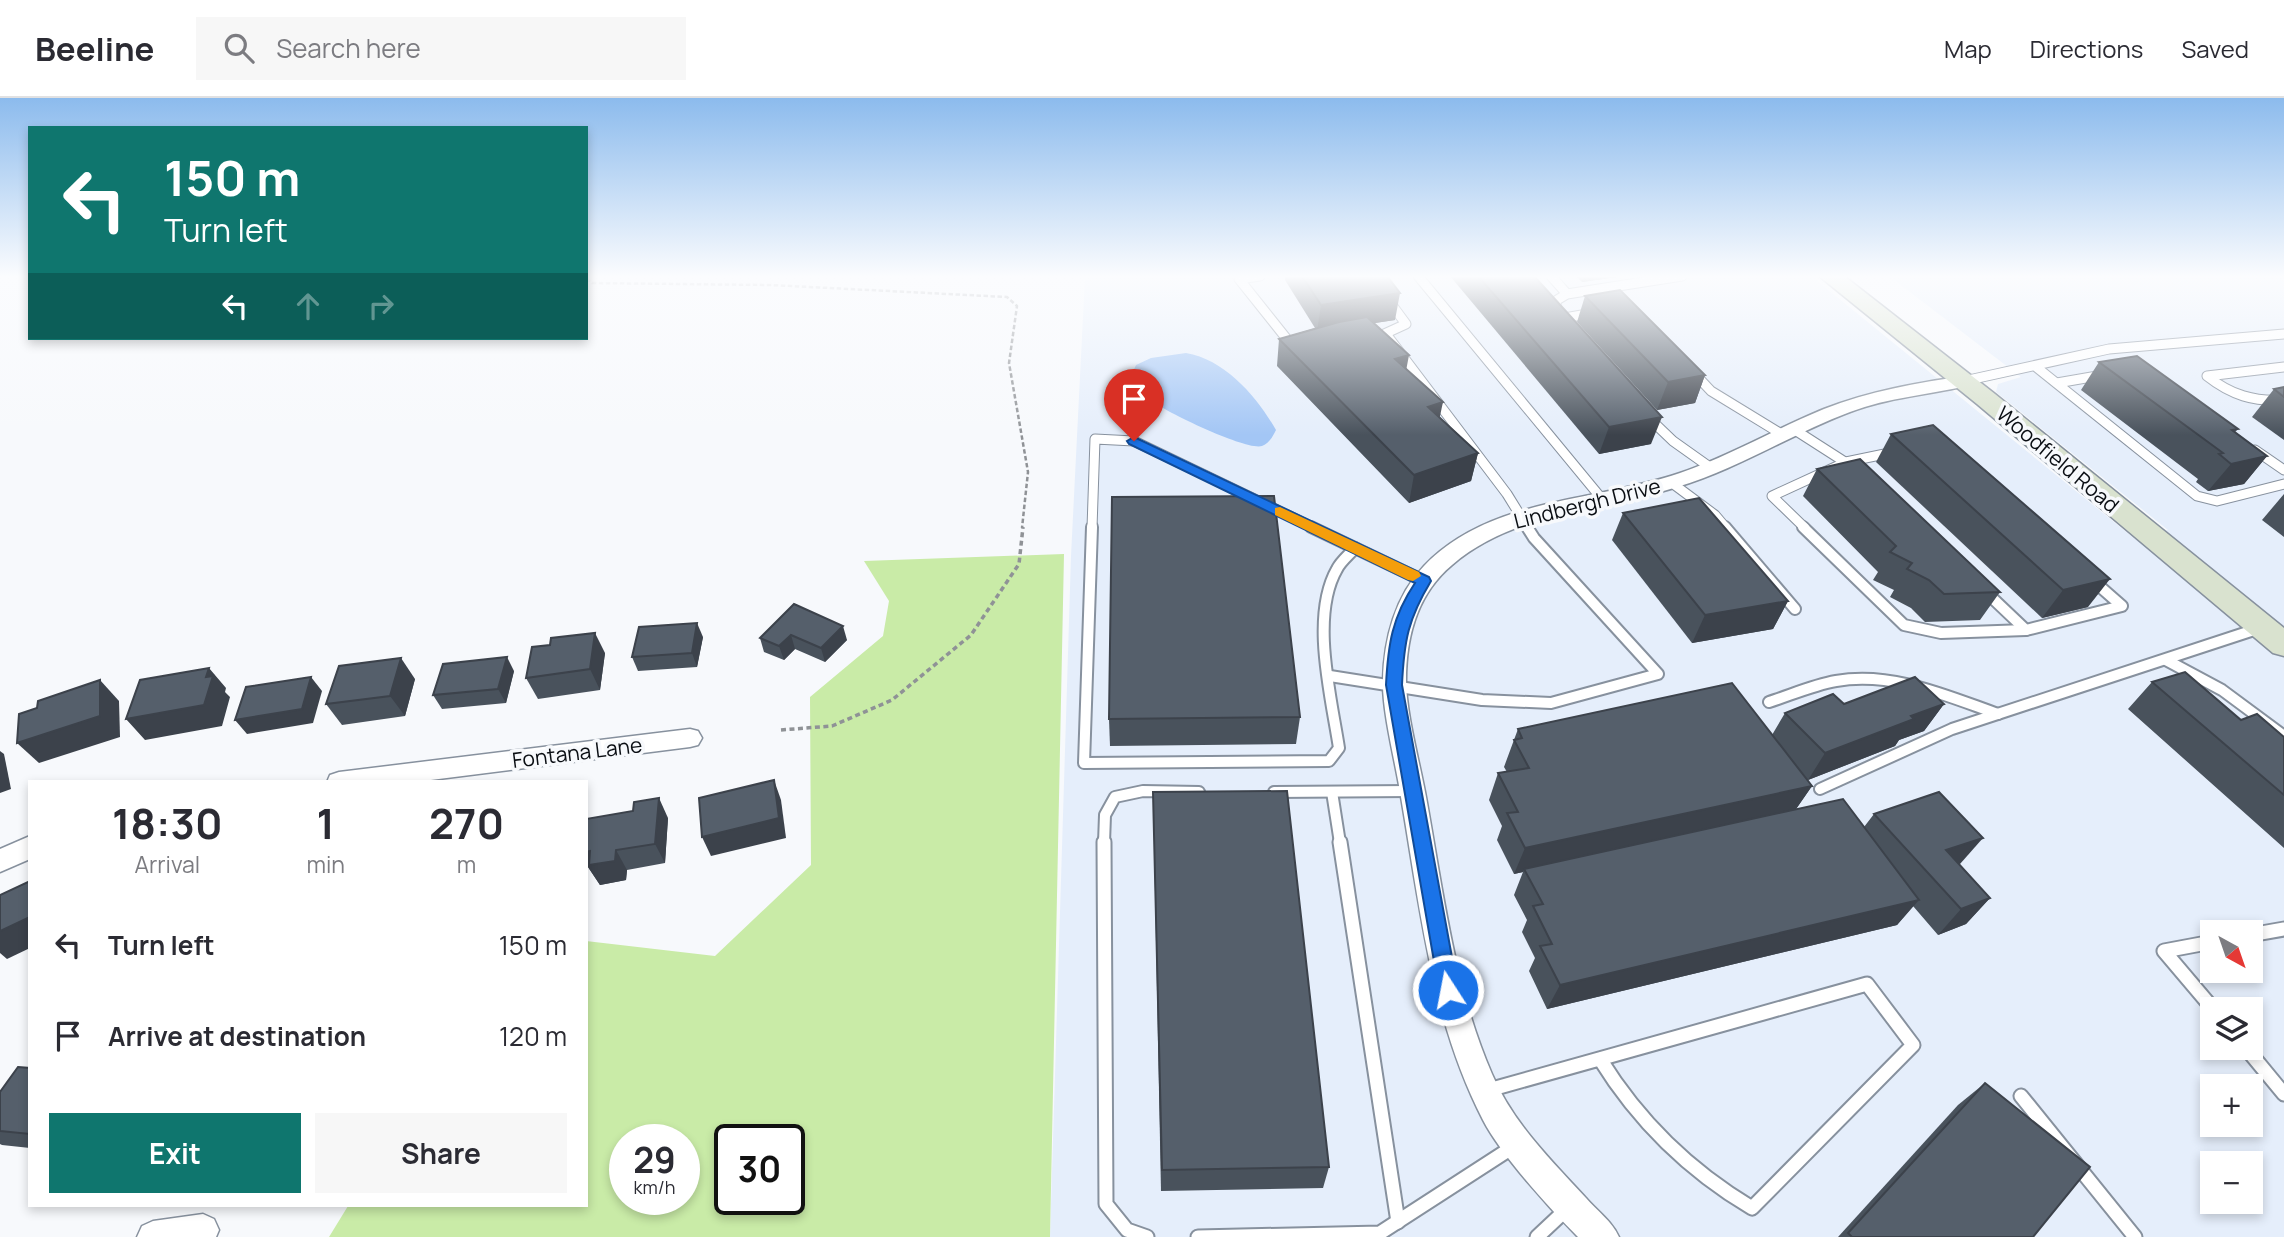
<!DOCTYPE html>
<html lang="en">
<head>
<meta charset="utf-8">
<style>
  :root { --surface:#fff; --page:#f7f7f7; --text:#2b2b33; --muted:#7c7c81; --line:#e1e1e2; --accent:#0f766e }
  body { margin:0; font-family:Manrope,sans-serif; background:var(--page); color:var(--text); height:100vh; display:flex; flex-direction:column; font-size:26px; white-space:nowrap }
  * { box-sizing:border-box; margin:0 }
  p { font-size:23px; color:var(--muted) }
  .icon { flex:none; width:38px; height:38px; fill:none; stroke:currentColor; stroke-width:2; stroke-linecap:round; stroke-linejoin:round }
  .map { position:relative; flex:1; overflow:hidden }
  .drawer { position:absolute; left:28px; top:682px; width:560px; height:427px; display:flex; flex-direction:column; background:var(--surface); border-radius:0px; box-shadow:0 4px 10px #0003 }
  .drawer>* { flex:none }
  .top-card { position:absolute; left:28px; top:28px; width:560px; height:214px; border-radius:0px; box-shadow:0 4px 10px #0003; background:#0f766e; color:#fff; overflow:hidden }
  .needle { width:46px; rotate:140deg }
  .controls { position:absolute; left:2200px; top:822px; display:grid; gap:14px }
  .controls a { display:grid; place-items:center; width:63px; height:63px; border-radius:0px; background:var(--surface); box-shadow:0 4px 10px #0003; font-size:35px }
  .speed { position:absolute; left:609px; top:1026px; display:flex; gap:14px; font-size:35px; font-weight:700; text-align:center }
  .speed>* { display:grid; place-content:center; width:91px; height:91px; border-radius:50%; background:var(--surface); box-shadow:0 4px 10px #0003; line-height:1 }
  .speed small { font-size:18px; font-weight:400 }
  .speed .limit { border:4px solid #111; border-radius:10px; background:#fff; color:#111 }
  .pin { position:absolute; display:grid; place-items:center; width:60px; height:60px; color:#fff; margin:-72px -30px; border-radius:50% 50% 50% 0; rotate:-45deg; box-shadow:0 0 7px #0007 }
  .pin .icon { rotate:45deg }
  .me { position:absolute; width:77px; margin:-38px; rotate:349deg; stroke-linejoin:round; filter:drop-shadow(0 0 5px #0008) }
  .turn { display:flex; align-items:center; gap:24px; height:147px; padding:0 21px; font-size:32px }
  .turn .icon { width:91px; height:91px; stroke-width:2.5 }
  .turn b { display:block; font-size:49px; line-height:60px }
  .lanes { display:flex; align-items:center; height:66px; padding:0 21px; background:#0003; justify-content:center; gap:35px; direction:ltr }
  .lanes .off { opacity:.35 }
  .eta { display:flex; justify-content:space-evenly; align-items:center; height:119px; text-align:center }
  .eta b { font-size:42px; font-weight:700; line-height:49px }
  .button { display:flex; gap:14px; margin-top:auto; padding:14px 21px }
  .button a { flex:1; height:80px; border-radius:0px; background:var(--accent); color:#fff; font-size:28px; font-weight:700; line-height:80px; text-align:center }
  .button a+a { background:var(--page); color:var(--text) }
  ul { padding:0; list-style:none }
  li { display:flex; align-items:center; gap:21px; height:91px; padding:0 21px }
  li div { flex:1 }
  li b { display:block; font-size:26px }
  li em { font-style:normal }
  header { display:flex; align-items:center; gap:42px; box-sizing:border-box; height:98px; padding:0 35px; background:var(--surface); border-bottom:2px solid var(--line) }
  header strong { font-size:33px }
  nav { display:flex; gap:38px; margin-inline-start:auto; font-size:24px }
  .search { width:490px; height:63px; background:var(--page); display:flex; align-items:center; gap:18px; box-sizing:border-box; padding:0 24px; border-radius:0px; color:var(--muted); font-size:26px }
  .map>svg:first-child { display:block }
  .built { fill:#e5eefb; fill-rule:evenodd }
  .green { fill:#c9eba7; fill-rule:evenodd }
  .water { fill:#a3c6f5 }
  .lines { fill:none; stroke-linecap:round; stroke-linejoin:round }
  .service-far2-casing { stroke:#87919e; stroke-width:11 }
  .service-far1-casing { stroke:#87919e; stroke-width:14 }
  .service-casing { stroke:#87919e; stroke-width:17 }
  .minor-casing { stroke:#87919e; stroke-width:3 }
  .secondary-casing { stroke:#87919e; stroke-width:3 }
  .path-far1 { stroke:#8f9296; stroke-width:2.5; stroke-dasharray:4.5 2.5; stroke-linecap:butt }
  .path { stroke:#8f9296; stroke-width:3.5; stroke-dasharray:5 3.5; stroke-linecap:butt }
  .service-far2 { stroke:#fff; stroke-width:9 }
  .service-far1 { stroke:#fff; stroke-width:10 }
  .service { stroke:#fff; stroke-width:13 }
  .minor { fill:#fff; fill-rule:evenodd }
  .secondary { fill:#d9e2cf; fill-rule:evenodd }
  .wall { fill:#49525c }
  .shaded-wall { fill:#3c424b }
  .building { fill:#555f6b; stroke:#3c424b; stroke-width:2 }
  .route { fill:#1a73e8; stroke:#114b97; stroke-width:2 }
  .slow { fill:#f59e0b }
  .labels { text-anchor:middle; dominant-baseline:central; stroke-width:7; stroke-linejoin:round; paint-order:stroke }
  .street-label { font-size:21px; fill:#0a0e13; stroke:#f7f9fc }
</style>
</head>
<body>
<header>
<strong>Beeline</strong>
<div class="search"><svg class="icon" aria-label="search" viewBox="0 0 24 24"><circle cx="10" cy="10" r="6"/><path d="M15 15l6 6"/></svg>Search here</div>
<nav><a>Map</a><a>Directions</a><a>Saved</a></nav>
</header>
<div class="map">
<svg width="2284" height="1139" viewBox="0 0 2284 1139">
  <rect width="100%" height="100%" fill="#f7f9fc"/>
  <path class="built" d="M1093,178H1811L2135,441L2168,432L1996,294L1998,286L2021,279L1889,178H2284V1139H1050L1071,458L1085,179ZM2212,835H2250V873H2212ZM2212,912H2250V950H2212ZM2212,989H2250V1027H2212ZM2212,1066H2250V1104H2212Z"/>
  <path class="green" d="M1064,456L1050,1139H329L348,1108H586V843L715,858L811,767L810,599L883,538L889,503L864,463ZM625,1041H684V1101H625ZM789,1041V1101H730V1041Z"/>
  <path class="water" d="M1186,255C1226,262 1257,299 1276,332C1273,338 1269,346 1262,348C1248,353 1170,316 1157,306C1146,298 1138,287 1132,276L1136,267L1151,260Z"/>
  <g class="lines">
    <g class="service-far2-casing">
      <g id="service-far2">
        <polyline points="1260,178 1239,181 1294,250"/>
        <polyline points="1418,178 1602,401"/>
        <polyline points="1551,178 1567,196"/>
        <polyline points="1554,213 1557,202 1567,196 1682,178"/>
        <polyline points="1561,222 1559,221 1593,215"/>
        <polyline points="1386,236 1507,396 1528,430"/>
        <polyline points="1382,237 1406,226 1389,203"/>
        <polyline points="2035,268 2197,398 2217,403 2284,386"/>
        <path d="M2284,269L2207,278C2231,297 2254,304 2284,302"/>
        <polyline points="1694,275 1711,293 1783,337"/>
        <polyline points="1964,283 2109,251 2284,236"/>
        <polyline points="2057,285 2103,277"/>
        <polyline points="1649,320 1673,343 1711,370"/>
        <polyline points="1795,332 1848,366"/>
        <polyline points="2255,352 2284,372"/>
        <polyline points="1672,385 1715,417 1726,430"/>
        <polyline points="1092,430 1095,341 1134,343 1315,430"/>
        <polyline points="1805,430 1772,398 1846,364 1938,345 2034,430"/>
      </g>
    </g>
    <g class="service-far1-casing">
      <g id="service-far1">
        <path d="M1092,429L1084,665L1329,663L1339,650C1331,598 1310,518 1337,471C1341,463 1349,457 1355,450"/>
        <polyline points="1311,429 1424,483"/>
        <polyline points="1725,429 1795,511"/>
        <polyline points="1803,429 1904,527 1941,535 2026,532 2122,508 2032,429"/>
        <polyline points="1986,494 2026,532"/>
        <polyline points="2166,562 2222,592 2284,638"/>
        <polyline points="1330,578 1482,602 1551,605 1658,576 1534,440 1527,429"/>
        <path d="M1769,604C1791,597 1813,587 1836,583C1892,573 1947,598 1998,616"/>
        <polyline points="1820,691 1952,631 2260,530"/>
        <polyline points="1274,694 1411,693"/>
        <polyline points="1332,694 1340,745"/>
        <polyline points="1104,745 1105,717 1115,699 1143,693 1199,694"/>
      </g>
    </g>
    <g class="service-casing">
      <g id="service">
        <polyline points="1104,744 1106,1106 1127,1132 1147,1139"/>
        <polyline points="1340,744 1398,1124"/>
        <polyline points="2250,837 2284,831"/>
        <polyline points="2212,844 2164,853 2214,912"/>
        <polyline points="2246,950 2284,996"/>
        <path d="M1485,993L1867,886L1913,947L1752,1110C1688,1072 1639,1024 1600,961"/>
        <polyline points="2021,998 2135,1139"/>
        <polyline points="1198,1139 1380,1135 1516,1047"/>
        <polyline points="1537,1139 1569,1109"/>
      </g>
    </g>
    <g class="minor-casing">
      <g id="minor">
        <path d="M1964,278L1970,279L1973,283L1970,287C1930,297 1889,299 1850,314C1791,336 1738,371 1677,389C1602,413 1515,413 1452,467C1417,496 1406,539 1406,583C1406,615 1420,666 1426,699C1443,792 1454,889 1492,976C1513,1025 1551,1062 1586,1100C1597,1113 1612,1123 1619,1139H1578C1550,1111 1501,1057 1483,1022C1431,921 1420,809 1401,699C1396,666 1382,614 1383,582C1384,541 1395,498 1424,468C1490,399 1596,404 1680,375C1730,358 1775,331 1824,311C1869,293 1917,285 1964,278Z"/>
        <polygon points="690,631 698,633 702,640 698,647 690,649 415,684 327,684 330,677 339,674"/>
        <polygon points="30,738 30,761 0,774 0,751"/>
        <polygon points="203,1116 214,1121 219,1132 216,1139 137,1139 142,1128 153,1123"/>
      </g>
    </g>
    <g class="secondary-casing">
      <polygon id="secondary" points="1819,178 1844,178 1995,296 2284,530 2284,558 2273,555 1977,306"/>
    </g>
    <polyline class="path-far1" points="586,181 592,185 771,187 1007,199 1017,208 1009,265 1028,374 1022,430"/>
    <polyline class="path" points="781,632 832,628 892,602 971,537 1019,466 1023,429"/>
    <use href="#service-far2" class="service-far2"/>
    <use href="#service-far1" class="service-far1"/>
    <use href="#service" class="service"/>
    <use href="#minor" class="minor"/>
    <use href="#secondary" class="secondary"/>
  </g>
  <g class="wall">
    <polygon points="1285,178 1387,178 1395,222 1374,225 1440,319 1478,355 1471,383 1409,405 1277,268 1279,241 1315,230 1285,182"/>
    <polygon points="1450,178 1534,178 1651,346 1599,356"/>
    <polygon points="1576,178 1624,178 1582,184"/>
    <polygon points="1585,198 1705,277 1695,305 1657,312 1577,224"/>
    <polygon points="2099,264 2238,331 2235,334 2267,358 2244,386 2208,393 2196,384 2198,381 2081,292"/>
    <polygon points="2284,289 2284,342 2252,319 2274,291"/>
    <polygon points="1891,336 2088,509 2042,520 1876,364"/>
    <polygon points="1817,371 2000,494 1980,522 1925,524 1911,510 1890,499 1894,492 1873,482 1878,474 1803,398"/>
    <polygon points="2284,396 2284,439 2262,422"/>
    <polygon points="1623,415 1788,503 1773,531 1692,545 1612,442"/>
    <polygon points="794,506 847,542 825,564 795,551 784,562 764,554 760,540"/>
    <polygon points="703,539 697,569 638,573 632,559"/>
    <polygon points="605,555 600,592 538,601 526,580"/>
    <polygon points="514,573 506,605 442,611 433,597"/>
    <polygon points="415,581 405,618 342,627 326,606"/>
    <polygon points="2152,584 2241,622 2284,639 2284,750 2128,611"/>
    <polygon points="1844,606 1944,606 1924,633 1899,642 1895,648 1808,682 1812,688 1796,711 1864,729 1874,716 1960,766 1959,766 1990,800 1966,826 1938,837 1913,808 1897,827 1547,911 1529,873 1535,860 1522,834 1527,822 1514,797 1523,774 1514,776 1497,742 1502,728 1489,702 1498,675 1507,674 1504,669 1518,631 1772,637 1785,615"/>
    <polygon points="1300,619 1296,646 1110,648 1109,621"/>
    <polygon points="1153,694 1329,1069 1323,1090 1161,1093"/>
    <polygon points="668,720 665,765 627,772 626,782 600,787 586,766"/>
    <polygon points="30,970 30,1050 2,1047 0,1046 0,994"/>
    <polygon points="1985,985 2033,1139 1838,1139 1958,1007"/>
  </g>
  <g class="shaded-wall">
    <polygon points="1584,178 1624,178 1582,184"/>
    <polygon points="1400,195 1395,222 1317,234 1321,207"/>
    <polygon points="1409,257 1404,284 1395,261"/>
    <polygon points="1705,277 1695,305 1657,312 1668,284"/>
    <polygon points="1443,304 1437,332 1428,309"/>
    <polygon points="1662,319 1651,346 1599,356 1609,329"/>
    <polygon points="1478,355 1471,383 1409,405 1414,377"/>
    <polygon points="2267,358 2244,386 2208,393 2231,366"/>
    <polygon points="2110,481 2088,509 2042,520 2063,492"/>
    <polygon points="1788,503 1773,531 1692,545 1705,517"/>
    <polygon points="697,525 703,539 697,569 692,555"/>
    <polygon points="843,528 847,542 825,564 821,550"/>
    <polygon points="595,535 605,555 600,592 590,571"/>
    <polygon points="791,537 795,551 784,562 779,548"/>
    <polygon points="507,559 514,573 506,605 498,591"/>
    <polygon points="401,560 415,581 405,618 390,598"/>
    <polygon points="209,570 226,590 225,594 230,599 222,628 145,642 126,621 206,579"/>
    <polygon points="311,579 322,593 313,625 247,636 235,622"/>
    <polygon points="100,582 119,603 120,639 39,665 17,645"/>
    <polygon points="1944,606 1924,633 1899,642 1895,648 1808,682 1825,655 1911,618"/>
    <polygon points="0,653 4,656 11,691 0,695"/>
    <polygon points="774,682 781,702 786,740 711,758 702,739"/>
    <polygon points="1812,688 1794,714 1524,771 1523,774 1514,776 1525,750"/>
    <polygon points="659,700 668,720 665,765 655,746"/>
    <polygon points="1983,740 1960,766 1929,776 1946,752"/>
    <polygon points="616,752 627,772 626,782 600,787 586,766 586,754"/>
    <polygon points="1990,800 1966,826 1938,837 1961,811"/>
    <polygon points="1919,802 1897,827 1547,911 1560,887"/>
    <polygon points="30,819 30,850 7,861 0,855 0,833"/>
  </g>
  <g class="building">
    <polygon points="1302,178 1387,178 1400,195 1321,207"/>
    <polygon points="1478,178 1534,178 1662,319 1609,329"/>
    <polygon points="1620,192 1705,277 1668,284 1585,198"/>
    <polygon points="1367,219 1409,257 1395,261 1443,304 1428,309 1478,355 1414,377 1279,241 1339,224"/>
    <polygon points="2137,258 2238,331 2232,332 2267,358 2231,366 2219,356 2223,355 2099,264"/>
    <polygon points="2284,289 2284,299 2274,291"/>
    <polygon points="1933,327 2110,481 2063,492 1891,336"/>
    <polygon points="1860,361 2000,494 1944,496 1929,482 1907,471 1912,465 1890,454 1896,448 1817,371"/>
    <polygon points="1274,398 1300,619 1109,621 1112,399"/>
    <polygon points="1699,400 1788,503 1705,517 1623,415"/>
    <polygon points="794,506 843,528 821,550 791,537 779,548 760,540"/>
    <polygon points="697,525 692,555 632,559 639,529"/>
    <polygon points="595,535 590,571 526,580 532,549 550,547 551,540"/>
    <polygon points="507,559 498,591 433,597 443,566"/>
    <polygon points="401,560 390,598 326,606 339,568"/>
    <polygon points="209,570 206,579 213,578 204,607 126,621 140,582"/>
    <polygon points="2185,574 2241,622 2257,616 2284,639 2284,697 2152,584"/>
    <polygon points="311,579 302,611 235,622 246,589"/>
    <polygon points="1915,579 1944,606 1911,618 1914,621 1825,655 1785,615 1833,596 1844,606"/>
    <polygon points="100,582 100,618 17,645 19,616 37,610 38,603"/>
    <polygon points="1732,585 1812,688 1525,750 1507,715 1518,714 1498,675 1529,670 1514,642 1522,640 1518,631"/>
    <polygon points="774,682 779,720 702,739 699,700"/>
    <polygon points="1287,693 1329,1069 1162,1072 1153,694"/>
    <polygon points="1939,694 1983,740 1946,752 1990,800 1961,811 1874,716"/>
    <polygon points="659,700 655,746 616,752 615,763 589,767 590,753 586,754 586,721 633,713 634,704"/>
    <polygon points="1843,701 1919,802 1560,887 1540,848 1552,846 1533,808 1543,806 1524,771"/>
    <polygon points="30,783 30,819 0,833 0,797"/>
    <polygon points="18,969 30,970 30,1036 0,1033 0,994"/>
    <polygon points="1985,985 2090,1069 2033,1139 1852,1139 1848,1135"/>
  </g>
  <linearGradient id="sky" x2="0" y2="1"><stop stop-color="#8cbbed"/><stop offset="0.53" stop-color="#fbfcfe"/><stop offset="1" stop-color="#fbfcfe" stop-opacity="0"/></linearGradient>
  <rect width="2284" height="337" fill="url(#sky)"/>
  <path class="route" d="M1134,339L1429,479L1431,483C1408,521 1404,543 1402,587L1458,892L1455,899L1448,901L1442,899L1439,892L1386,587C1388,547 1392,519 1415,485L1129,346L1127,343Z"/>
  <polygon class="slow" points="1280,409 1419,474 1421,478 1413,483 1408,482 1275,417 1275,410"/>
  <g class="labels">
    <g class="street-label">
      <text transform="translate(2058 361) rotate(40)">Woodfield Road</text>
      <text transform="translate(1587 405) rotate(-14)">Lindbergh Drive</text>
      <text transform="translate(577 654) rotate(-7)">Fontana Lane</text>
    </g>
  </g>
</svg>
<div class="controls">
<a><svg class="needle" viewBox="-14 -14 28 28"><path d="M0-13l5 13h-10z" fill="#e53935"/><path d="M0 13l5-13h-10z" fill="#7c7c81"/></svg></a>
<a><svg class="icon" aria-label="layers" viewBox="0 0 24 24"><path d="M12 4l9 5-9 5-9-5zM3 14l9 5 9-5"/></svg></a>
<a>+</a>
<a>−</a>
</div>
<div class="speed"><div>29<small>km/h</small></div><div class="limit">30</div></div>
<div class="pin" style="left:1134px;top:343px;background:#d93025"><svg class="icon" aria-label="arrive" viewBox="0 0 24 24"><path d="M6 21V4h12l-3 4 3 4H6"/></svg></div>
<svg class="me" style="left:1448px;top:892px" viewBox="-20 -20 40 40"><circle r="17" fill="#1a73e8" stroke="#fff" stroke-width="3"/><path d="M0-11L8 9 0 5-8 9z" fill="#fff"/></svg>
<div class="top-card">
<div class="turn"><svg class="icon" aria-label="left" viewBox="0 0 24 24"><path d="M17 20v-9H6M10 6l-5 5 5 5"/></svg><div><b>150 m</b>Turn left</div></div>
<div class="lanes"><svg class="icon" aria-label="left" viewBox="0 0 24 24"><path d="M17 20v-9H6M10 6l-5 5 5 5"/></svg><svg class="icon off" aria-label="ahead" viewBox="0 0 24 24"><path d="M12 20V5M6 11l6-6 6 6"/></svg><svg class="icon off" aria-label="right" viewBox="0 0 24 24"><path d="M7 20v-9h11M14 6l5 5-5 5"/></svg></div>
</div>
<section class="drawer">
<div class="eta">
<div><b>18:30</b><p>Arrival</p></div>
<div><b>1</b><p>min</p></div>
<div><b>270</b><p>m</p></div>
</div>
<ul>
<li><svg class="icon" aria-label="left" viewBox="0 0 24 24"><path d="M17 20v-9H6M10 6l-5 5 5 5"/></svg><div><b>Turn left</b></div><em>150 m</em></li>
<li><svg class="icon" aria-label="arrive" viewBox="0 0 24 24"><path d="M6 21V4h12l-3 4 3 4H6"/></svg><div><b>Arrive at destination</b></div><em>120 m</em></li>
</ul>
<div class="button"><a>Exit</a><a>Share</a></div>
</section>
</div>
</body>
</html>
